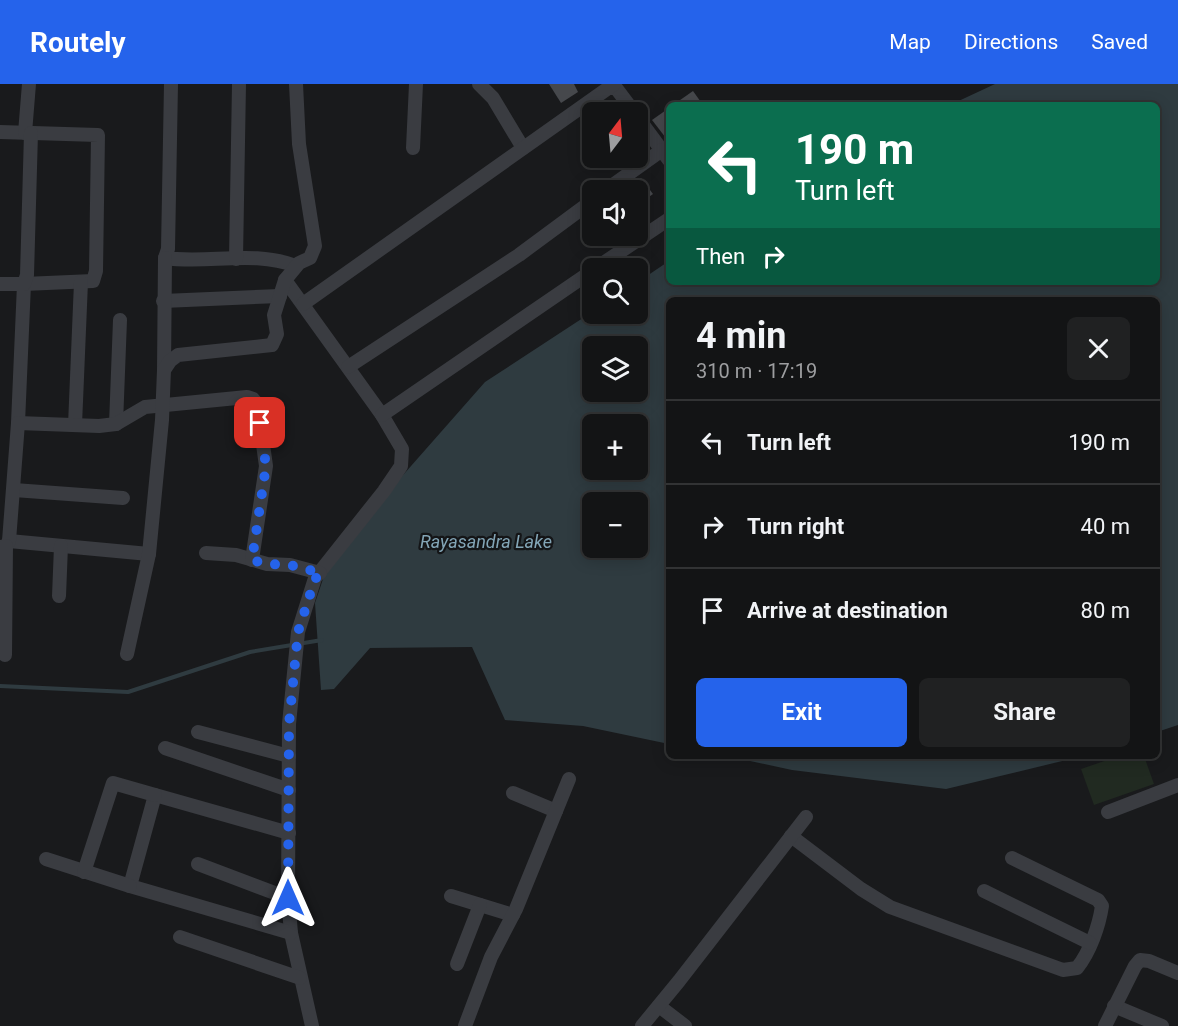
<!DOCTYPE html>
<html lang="en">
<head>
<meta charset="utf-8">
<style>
  :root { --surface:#131415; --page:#202122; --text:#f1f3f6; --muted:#9d9ea0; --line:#323334; --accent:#2563eb }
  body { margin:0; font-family:Roboto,sans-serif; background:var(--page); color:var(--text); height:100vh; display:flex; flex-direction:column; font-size:22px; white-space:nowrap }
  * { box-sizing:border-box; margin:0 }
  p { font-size:20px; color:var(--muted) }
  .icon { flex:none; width:33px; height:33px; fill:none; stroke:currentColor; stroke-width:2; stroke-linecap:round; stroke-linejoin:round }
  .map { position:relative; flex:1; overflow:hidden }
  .drawer { position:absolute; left:666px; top:213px; width:494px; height:462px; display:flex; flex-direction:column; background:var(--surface); border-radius:9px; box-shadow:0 3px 15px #0003,0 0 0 2px var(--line) }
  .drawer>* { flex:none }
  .guide { position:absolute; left:666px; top:18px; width:494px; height:183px; border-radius:9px; box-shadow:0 3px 15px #0003,0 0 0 2px var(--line); background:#0b6e4f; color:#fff; overflow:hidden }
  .needle { width:39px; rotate:16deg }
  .fabs { position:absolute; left:582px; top:18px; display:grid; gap:12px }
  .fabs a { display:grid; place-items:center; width:66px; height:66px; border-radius:9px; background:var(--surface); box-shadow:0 3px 15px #0003,0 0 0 2px var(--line); font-size:30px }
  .pin { position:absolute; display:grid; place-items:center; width:51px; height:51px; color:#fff; margin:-26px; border-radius:12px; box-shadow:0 3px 9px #0006 }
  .me { position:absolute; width:66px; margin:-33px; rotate:0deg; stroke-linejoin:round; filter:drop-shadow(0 0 4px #0008) }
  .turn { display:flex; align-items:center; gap:21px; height:126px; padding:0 30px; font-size:27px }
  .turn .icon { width:78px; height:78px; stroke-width:2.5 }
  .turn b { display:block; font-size:42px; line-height:51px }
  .then { display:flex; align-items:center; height:57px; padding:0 30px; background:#0003; gap:12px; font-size:22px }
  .round { display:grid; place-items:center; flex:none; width:63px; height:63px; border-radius:9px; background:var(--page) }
  .headline { display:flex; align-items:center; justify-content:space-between; height:102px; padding:0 30px }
  h1 { font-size:36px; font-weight:700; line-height:45px }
  .cta { display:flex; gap:12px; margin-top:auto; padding:12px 30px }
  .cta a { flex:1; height:69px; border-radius:9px; background:var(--accent); color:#fff; font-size:24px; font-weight:700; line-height:69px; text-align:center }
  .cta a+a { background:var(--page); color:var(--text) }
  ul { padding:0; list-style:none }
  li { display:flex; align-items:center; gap:18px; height:84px; padding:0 30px; border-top:2px solid var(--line) }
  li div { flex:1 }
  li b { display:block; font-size:22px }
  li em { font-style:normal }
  header { display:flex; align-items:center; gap:36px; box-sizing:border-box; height:84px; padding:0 30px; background:var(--accent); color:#fff }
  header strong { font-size:28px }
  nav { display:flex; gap:33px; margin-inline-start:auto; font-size:21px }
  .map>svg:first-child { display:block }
  .green { fill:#212a21 }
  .water { fill:#2f3b40; fill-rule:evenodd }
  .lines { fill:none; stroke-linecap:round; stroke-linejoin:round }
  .stream { stroke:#2f3b40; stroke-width:4 }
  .building { fill:#46484c }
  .street { stroke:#3a3c41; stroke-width:14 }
  .route { stroke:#2563eb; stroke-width:10; stroke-dasharray:0 18 }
  .labels { text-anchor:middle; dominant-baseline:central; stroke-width:4.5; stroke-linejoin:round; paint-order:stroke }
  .water-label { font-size:18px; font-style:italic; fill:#83a5b6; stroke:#141517 }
</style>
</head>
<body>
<header>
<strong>Routely</strong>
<nav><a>Map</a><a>Directions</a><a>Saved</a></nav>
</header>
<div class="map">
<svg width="1178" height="942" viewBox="0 0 1178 942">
  <rect width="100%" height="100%" fill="#191a1c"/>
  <polygon class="green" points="1119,672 1144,672 1154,700 1094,721 1081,685"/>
  <g class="water">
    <path d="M995,0H1178V641L1157,648L1156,216H669V660L583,642L505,636L472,563L370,564L334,605L321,606L315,519L330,474L485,298L592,228V230H638V198L669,177V198H1156V21H950ZM592,262H638V308H592ZM592,340H638V386H592ZM592,418H638V464H592Z"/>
    <polygon points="727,672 1083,672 946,705 792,686"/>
  </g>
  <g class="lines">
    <polyline class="stream" points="0,602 128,608 250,568 322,556"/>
  </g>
  <g class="building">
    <polygon points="549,0 574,0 578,8 561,19"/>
    <polygon points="693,7 703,21 673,21"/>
    <polygon points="669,24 669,58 652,36"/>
    <polygon points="641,94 653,110 646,115 634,99"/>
  </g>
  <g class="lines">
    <g class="street">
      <path d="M171,0L168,165L165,174C208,180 254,166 296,182"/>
      <polyline points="479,0 493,14 523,64"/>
      <polyline points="610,4 616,4 634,28"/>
      <polyline points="638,34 669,76"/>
      <polyline points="0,48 98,51 96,187 93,197 24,200 18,339"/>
      <polyline points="25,49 29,0"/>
      <polyline points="413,64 416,0"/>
      <polyline points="606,106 662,66"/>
      <polyline points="236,175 239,0"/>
      <polyline points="596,184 669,135"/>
      <polyline points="285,196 382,331 402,365 401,382 384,407 315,494 298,548 289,640 288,814 291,849 312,942"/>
      <polyline points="0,200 24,200 27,191 31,49"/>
      <polyline points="163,217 280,212"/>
      <polyline points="303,220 614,0"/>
      <polyline points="348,283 519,171 592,117"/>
      <polyline points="164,286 165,174"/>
      <polyline points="382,331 592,187"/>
      <polyline points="116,340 120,236"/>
      <polyline points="75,341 81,198"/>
      <polyline points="14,406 123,414"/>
      <polyline points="9,457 149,470"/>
      <polyline points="0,463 6,462 9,457 18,339 99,342 116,340 145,323 247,313 253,315 258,321"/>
      <polyline points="206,469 236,471 267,480 290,481 320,489"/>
      <polyline points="252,476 266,382 260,339"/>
      <polyline points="59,512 61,462"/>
      <polyline points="127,570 149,470 162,336 164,286 170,277 178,271 272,261 277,250 274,231 285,196 299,179 310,174 315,162 299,60 296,0"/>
      <polyline points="5,571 6,462"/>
      <polyline points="198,648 289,672"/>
      <polyline points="165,664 289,706"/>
      <polyline points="513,709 556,727"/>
      <polyline points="1108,728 1178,701"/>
      <polyline points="289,749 155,711 130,802 291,849"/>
      <path d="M791,752L861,805L890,823L1063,886L1077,884C1090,868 1099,842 1102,822L1098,816L1012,774"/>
      <polyline points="46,775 130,802"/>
      <polyline points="198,780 288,814"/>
      <polyline points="84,788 113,699 155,711"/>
      <polyline points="984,807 1090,859"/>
      <polyline points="451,812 513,831"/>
      <polyline points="180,853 300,894"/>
      <polyline points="457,880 480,821"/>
      <polyline points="659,922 685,942"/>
      <polyline points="1114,922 1162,942"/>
      <polyline points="465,942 491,873 516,825 569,695"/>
      <polyline points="642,942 679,897 806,733"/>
      <polyline points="1105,942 1135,882 1140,876 1149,877 1178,889"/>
    </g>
  </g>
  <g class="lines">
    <polyline class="route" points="260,339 266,382 252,476 267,480 290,481 321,489 315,495 298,548 289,640 288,814"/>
  </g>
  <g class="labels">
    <g class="water-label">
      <text x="486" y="457">Rayasandra Lake</text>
    </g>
  </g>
</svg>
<div class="fabs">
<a><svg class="needle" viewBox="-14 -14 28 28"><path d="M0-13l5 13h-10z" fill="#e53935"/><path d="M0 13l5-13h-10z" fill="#9d9ea0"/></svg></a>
<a><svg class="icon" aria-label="sound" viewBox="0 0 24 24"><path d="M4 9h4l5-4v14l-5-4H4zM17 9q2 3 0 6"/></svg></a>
<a><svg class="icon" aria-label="search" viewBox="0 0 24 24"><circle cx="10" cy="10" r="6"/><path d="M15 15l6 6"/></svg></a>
<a><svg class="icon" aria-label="layers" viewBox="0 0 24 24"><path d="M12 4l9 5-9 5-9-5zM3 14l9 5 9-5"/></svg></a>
<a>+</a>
<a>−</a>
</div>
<div class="pin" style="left:260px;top:339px;background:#d93025"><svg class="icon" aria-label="arrive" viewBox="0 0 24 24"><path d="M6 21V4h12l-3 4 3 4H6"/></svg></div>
<svg class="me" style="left:288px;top:814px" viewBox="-20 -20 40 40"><path d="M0-17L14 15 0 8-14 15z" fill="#2563eb" stroke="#fff" stroke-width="4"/></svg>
<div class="guide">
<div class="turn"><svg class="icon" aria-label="left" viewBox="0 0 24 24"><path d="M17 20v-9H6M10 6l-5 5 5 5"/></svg><div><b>190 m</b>Turn left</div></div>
<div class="then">Then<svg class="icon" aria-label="right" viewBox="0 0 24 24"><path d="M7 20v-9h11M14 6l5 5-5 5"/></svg></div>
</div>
<section class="drawer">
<div class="headline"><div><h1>4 min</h1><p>310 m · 17:19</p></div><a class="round"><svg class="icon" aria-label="close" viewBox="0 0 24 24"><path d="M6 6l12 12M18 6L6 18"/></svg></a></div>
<ul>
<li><svg class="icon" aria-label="left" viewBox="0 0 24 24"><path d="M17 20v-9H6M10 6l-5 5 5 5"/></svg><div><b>Turn left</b></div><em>190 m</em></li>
<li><svg class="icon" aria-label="right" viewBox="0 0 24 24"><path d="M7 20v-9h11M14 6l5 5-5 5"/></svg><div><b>Turn right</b></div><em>40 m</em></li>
<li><svg class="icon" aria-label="arrive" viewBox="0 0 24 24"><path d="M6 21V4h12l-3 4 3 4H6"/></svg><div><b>Arrive at destination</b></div><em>80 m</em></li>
</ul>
<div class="cta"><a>Exit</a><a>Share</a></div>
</section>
</div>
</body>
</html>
